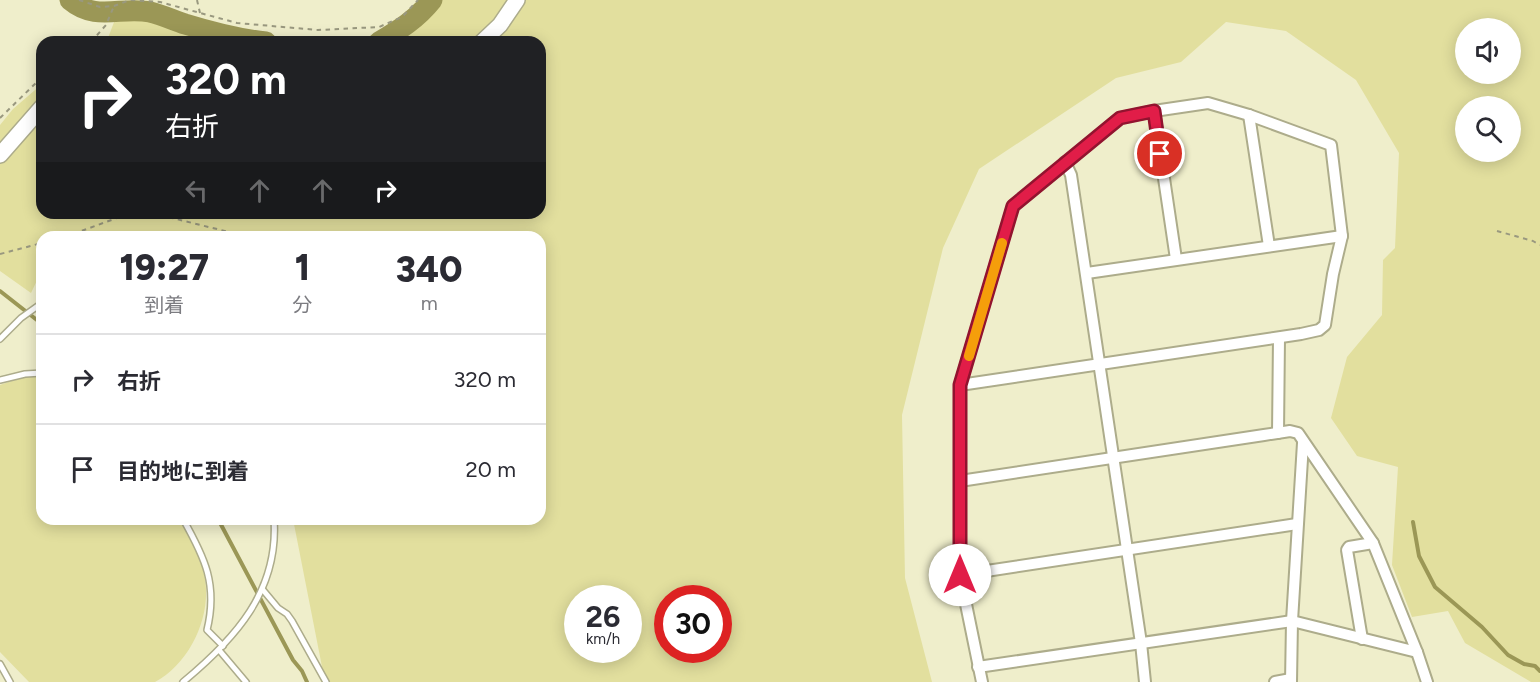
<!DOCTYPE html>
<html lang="ja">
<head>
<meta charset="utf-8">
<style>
  :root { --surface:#fff; --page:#f2f2f3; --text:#2b2b33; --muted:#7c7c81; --line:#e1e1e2 }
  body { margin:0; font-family:Figtree,"Noto Sans JP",sans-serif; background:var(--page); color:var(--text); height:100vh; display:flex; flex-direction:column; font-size:22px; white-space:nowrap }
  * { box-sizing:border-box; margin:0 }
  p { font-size:20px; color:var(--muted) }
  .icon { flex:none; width:33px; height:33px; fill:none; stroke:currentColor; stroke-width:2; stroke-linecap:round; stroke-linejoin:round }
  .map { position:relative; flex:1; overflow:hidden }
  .panel { position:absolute; left:36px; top:231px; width:510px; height:294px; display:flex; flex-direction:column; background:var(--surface); border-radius:18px; box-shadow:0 3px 15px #0003 }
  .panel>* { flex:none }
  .banner { position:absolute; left:36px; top:36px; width:510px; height:183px; border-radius:18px; box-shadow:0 3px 15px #0003; background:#202124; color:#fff; overflow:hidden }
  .buttons { position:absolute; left:1455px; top:18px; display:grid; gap:12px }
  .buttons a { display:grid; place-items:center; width:66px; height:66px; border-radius:50%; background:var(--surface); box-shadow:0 3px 15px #0003; font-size:30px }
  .speed { position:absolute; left:564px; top:585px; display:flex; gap:12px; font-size:30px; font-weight:700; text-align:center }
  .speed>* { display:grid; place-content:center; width:78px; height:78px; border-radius:50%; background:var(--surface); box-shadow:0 3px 15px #0003; line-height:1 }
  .speed small { font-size:15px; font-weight:400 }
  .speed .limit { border:9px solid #d22; background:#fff; color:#111 }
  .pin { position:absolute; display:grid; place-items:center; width:51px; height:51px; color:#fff; margin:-26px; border:3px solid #fff; border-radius:50%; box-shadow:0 2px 6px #0007 }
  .me { position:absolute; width:66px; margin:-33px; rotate:0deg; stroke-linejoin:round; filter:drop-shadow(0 0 4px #0008) }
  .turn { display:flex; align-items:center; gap:21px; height:126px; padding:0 30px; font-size:27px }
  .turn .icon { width:78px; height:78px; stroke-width:2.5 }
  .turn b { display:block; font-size:42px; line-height:51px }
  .lanes { display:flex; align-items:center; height:57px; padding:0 30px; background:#0003; justify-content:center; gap:30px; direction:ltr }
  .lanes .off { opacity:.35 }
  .eta { display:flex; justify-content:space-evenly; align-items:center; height:102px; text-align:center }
  .eta b { font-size:36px; font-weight:800; line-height:42px }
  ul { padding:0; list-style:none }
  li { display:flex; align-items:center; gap:18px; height:90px; padding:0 30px; border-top:2px solid var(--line) }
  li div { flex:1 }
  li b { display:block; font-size:22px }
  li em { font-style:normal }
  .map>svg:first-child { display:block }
  .green { fill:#e2df9e; fill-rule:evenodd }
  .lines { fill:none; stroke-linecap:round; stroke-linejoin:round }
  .stream { stroke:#9b9756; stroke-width:4 }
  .river { stroke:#9b9756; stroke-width:21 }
  .lane-casing { stroke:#adac8b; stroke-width:8 }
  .street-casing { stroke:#adac8b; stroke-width:14 }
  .secondary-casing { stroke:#adac8b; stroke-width:18 }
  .path { stroke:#99987f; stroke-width:2; stroke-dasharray:4.5 4.5; stroke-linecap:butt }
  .lane { stroke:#fff; stroke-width:5 }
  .street { stroke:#fff; stroke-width:10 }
  .secondary { stroke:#fff; stroke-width:15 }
  .route-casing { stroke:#92132f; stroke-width:15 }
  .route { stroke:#e11d48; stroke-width:10 }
  .slow { stroke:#f59e0b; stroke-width:10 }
</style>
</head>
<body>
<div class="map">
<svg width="1540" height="682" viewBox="0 0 1540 682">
  <rect width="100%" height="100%" fill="#efeecb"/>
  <g class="green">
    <path d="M436,0H1540V682H1531L1465,643L1448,611L1412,617L1392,565L1398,467L1357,456L1331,418L1347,357L1382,315L1383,260L1395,248L1399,153L1356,80L1286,31L1226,22L1181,62L1116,78L979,169L943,248L902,415L905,578L932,682H325L293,519H540V237H42V270L31,293L0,271V125L13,109L42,84V213H540V42H102L108,38L119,9L154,8L259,36L338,42L393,38L418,24ZM1466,28H1510V74H1466ZM1466,106H1510V152H1466ZM578,598H628V650H578ZM668,598H718V650H668Z"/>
    <path d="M28,375L42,377V519H180C190,536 206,568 206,588C208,624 187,665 155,682H29L0,652V385Z"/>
  </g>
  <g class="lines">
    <g class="stream">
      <polyline points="0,291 42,324"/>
      <polyline points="218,519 293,660 302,671 307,682"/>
      <polyline points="1413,522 1419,556 1435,587 1482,627 1508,655 1524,664 1535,666 1540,671"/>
    </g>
    <g class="river">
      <path d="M70,0C96,22 121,6 150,12C162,15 173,20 185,24C211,32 238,39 266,42"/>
      <path d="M379,42C399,30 417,19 432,0"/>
    </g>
    <g class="lane-casing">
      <g id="lane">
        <polyline points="0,339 21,318 42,303"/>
        <polyline points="0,380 25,374 42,373"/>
        <path d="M183,519C205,558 218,585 207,630L223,646"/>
        <polyline points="263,590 278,608 287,614 292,621 326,682"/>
        <polyline points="219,650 246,682"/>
        <polyline points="0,664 10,682"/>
        <path d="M183,682C235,639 279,591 274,519"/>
      </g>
    </g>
    <g class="street-casing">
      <g id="street">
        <polyline points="1154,111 1176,259"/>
        <polyline points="1249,115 1269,246"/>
        <polyline points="1065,162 1071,175 1141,643 1145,682"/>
        <polyline points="1087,273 1342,236"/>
        <polyline points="960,385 1301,334 1319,330 1325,325 1333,274 1342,236 1331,145 1249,115 1208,103 1154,111 1120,118 1013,206 960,385 960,575 982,682"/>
        <polyline points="1278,433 1279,338"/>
        <polyline points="960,481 1264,435 1290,431 1298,433 1373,543 1417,652 1427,682"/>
        <polyline points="960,575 1297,524"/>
        <polyline points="1362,639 1347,550 1349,547 1373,543"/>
        <polyline points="978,667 1292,621 1417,652"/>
        <polyline points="1275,682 1291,679"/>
        <polyline points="1291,682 1292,621 1303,443"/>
      </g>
    </g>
    <g class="secondary-casing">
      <g id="secondary">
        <polyline points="482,42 500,25 517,0"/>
        <polyline points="0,155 42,107"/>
      </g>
    </g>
    <g class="path">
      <polyline points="79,0 100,7 114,6 130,0 160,2 237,23 318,30 379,27 402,17 418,0"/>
      <polyline points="197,0 200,13"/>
      <polyline points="91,42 106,25 114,6"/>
      <polyline points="0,118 42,77"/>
      <polyline points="1497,231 1533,241 1540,245"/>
      <polyline points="65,237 125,215 168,217 237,234 273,237"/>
      <polyline points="0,254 42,243"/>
    </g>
    <use href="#lane" class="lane"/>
    <use href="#street" class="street"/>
    <use href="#secondary" class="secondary"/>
  </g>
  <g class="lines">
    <g class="route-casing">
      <polyline id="route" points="960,575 960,385 1013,206 1120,118 1154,111 1160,154"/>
    </g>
    <use href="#route" class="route"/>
    <polyline class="slow" points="969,356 1002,243"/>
  </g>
</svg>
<div class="buttons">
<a><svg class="icon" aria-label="sound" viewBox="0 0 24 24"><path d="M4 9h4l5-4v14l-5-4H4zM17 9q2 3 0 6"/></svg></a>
<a><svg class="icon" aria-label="search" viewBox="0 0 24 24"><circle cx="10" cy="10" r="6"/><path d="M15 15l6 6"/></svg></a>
</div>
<div class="speed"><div>26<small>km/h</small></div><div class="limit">30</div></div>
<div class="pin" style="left:1160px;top:154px;background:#d93025"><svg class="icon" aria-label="arrive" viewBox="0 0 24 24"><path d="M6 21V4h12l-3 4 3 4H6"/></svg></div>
<svg class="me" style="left:960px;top:575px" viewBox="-20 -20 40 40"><circle r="19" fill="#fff"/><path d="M0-13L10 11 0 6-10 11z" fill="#e11d48"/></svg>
<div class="banner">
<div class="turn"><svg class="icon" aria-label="right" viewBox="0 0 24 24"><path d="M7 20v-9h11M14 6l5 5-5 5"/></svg><div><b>320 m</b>右折</div></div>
<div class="lanes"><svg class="icon off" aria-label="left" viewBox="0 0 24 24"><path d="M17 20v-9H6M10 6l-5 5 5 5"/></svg><svg class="icon off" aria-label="ahead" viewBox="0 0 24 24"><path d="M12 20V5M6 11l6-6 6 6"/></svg><svg class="icon off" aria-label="ahead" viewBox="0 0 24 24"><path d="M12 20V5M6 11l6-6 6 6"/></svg><svg class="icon" aria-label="right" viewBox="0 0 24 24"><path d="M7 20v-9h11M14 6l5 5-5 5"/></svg></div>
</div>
<section class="panel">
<div class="eta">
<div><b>19:27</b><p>到着</p></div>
<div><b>1</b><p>分</p></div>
<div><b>340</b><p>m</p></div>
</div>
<ul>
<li><svg class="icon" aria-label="right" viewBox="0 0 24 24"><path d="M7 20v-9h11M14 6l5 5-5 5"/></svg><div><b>右折</b></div><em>320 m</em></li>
<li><svg class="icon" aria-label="arrive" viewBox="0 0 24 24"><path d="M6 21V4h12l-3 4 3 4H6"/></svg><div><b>目的地に到着</b></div><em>20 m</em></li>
</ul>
</section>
</div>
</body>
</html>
